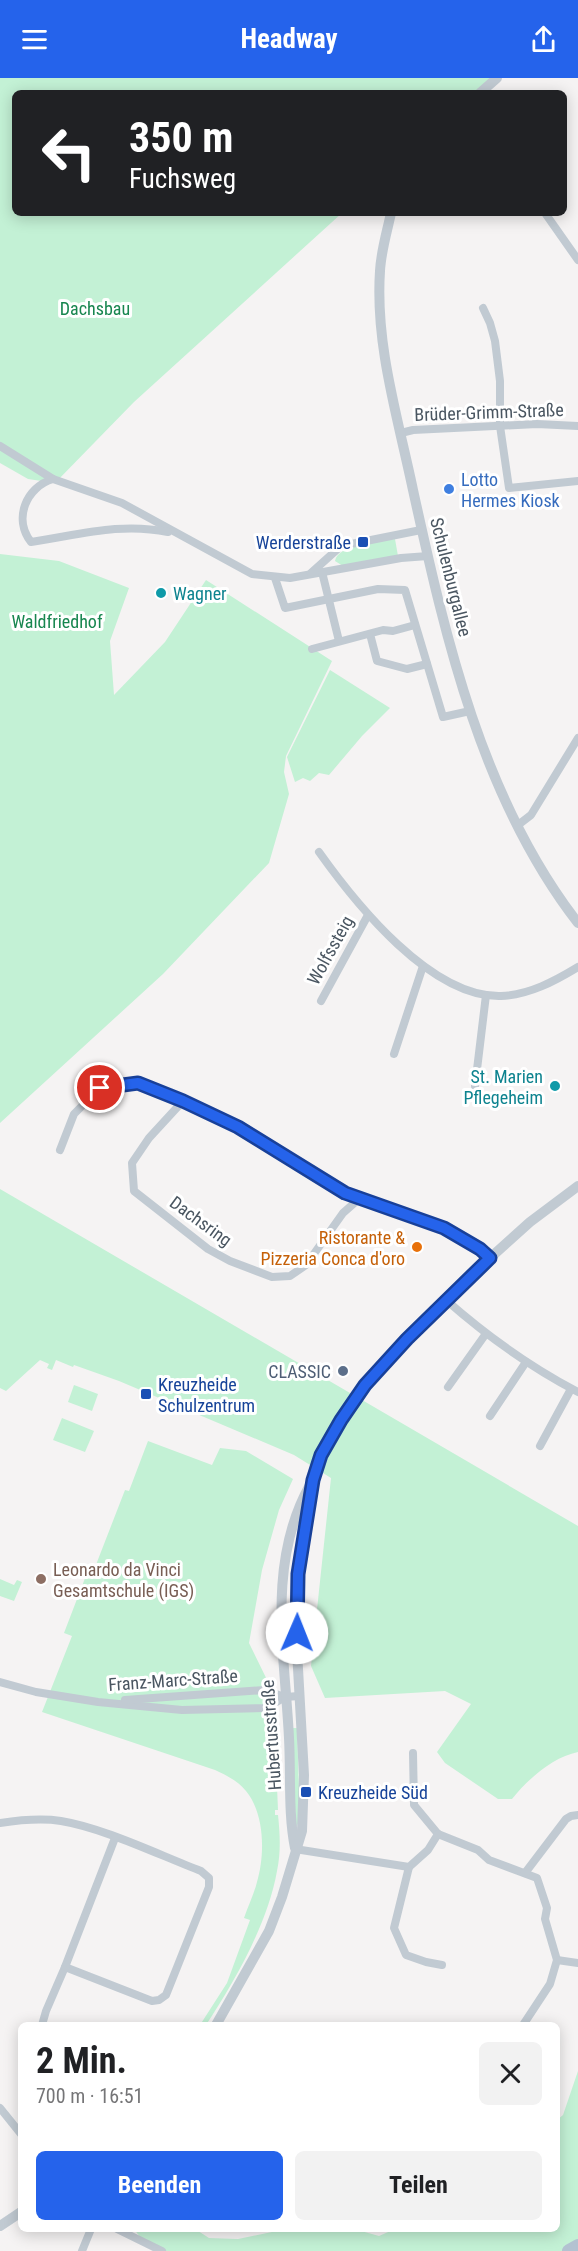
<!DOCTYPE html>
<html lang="de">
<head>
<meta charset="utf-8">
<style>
  :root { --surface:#fff; --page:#f2f2f2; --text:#202124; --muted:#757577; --accent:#2563eb }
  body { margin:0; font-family:"Roboto Condensed",sans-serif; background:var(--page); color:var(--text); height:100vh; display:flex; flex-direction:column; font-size:22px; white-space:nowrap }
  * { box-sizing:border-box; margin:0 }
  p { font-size:20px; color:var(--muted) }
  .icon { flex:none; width:33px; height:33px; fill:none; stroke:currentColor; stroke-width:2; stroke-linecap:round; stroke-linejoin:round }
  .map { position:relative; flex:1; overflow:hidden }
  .drawer { position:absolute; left:18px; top:1944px; width:542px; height:210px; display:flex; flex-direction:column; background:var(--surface); border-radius:9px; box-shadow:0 3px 15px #0003 }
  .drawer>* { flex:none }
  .top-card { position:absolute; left:12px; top:12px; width:555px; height:126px; border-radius:9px; box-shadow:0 3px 15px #0003; background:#202124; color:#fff; overflow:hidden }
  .pin { position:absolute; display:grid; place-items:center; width:51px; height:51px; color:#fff; margin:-26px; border:3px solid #fff; border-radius:50%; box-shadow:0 2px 6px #0007 }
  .me { position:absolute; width:66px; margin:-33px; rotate:1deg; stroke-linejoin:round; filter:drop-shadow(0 0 4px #0008) }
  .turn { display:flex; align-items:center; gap:21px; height:126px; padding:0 18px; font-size:27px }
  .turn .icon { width:78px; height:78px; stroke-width:2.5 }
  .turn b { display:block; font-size:42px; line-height:51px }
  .round { display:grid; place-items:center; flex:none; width:63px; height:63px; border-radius:9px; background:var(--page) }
  .headline { display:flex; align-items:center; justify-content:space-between; height:102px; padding:0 18px }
  h1 { font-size:36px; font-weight:700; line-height:45px }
  .action { display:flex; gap:12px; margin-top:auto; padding:12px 18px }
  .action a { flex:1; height:69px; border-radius:9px; background:var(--accent); color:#fff; font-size:24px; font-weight:700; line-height:69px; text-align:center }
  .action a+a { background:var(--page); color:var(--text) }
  header { display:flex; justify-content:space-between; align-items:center; height:78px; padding:0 18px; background:var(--accent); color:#fff; font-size:27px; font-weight:700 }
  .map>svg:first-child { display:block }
  .green { fill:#c3f1d5 }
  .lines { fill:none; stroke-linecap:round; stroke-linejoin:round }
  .minor { stroke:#c1cad2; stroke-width:8 }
  .tertiary { stroke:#c1cad2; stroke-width:10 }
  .primary { stroke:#b3c2d1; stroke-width:14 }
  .route-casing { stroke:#184099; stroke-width:15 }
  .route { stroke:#2563eb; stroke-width:10 }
  .shop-dot { fill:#3f7fe0; stroke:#fff; stroke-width:2 }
  .transit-dot { fill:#1a4fb4; stroke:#fff; stroke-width:2 }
  .culture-dot { fill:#0f9aa8; stroke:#fff; stroke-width:2 }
  .food-dot { fill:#e8710a; stroke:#fff; stroke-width:2 }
  .service-dot { fill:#5c6f8a; stroke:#fff; stroke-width:2 }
  .education-dot { fill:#8d6e63; stroke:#fff; stroke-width:2 }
  .labels { text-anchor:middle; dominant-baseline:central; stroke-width:6; stroke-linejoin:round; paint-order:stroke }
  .park-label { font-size:18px; fill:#17864f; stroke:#fff }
  .street-label { font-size:18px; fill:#4a5661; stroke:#fff }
  .shop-label { font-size:18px; fill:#366cbe; stroke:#fff; text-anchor:start }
  .transit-label { font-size:18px; fill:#164399; stroke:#fff; text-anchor:start }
  .culture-label { font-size:18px; fill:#0d838f; stroke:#fff; text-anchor:start }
  .food-label { font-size:18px; fill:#c56008; stroke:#fff; text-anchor:end }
  .service-label { font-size:18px; fill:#4e5e75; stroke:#fff; text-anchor:end }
  .education-label { font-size:18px; fill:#785e54; stroke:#fff; text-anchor:start }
</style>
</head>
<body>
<header><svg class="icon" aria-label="menu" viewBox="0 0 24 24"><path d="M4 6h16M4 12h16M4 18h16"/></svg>Headway<svg class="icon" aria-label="share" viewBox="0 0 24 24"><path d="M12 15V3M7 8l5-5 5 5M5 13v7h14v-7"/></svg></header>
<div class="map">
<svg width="578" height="2173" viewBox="0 0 578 2173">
  <rect width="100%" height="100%" fill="#f5f3f3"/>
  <g class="green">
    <polygon points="0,0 490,0 474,15 15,15 15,135 342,135 134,324 55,405 28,401 0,385"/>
    <path d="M395,461L398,478L343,488L335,483C338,466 379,464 395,461Z"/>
    <polygon points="0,476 59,483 129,510 110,563 114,617 165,564 206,502 332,583 286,678 284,694 289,716 269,785 163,896 0,1045"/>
    <polygon points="330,592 390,630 362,658 329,697 319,695 310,703 303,700 295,704 287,679"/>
    <path d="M0,1111L578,1448V1674C553,1679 528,1701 512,1721H498L445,1685L437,1674L471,1626L445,1613L325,1620L311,1588L331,1400L294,1377L119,1303L74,1287L73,1289L56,1282L52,1292L47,1290L49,1286L40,1282L6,1313L0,1310Z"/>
    <polygon points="74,1307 98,1316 92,1333 68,1324"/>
    <polygon points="62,1340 94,1353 85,1374 53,1362"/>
    <path d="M148,1363L212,1387L220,1370L246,1373L293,1401L279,1432L262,1492L249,1565L273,1614L278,1732H275V1737H278C280,1756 281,1774 277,1793C268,1845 235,1903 206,1947H200L227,1905L250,1842L244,1840C248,1828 254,1816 257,1804C265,1777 265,1736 246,1713C238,1703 226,1697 215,1692L42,1634L72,1558L64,1555L87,1495L92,1497L125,1412L129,1413Z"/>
    <polygon points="0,1501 14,1507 17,1502 22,1504 14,1523 0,1518"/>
    <polygon points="291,1650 297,1650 300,1742 296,1749"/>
    <polygon points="578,1993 578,2173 165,2173 140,2159 134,2151 195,2151 209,2160 238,2161 286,2151 354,2151 379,2158 395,2151 556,2151 557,2042 563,2037"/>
  </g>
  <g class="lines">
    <g class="minor">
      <polyline points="545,135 578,182"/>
      <polyline points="483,230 490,245 495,263 500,303 500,348 509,410 578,403"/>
      <polyline points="401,355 413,352 537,346 578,348"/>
      <polyline points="0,368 53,401 122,425 252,496 290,500 401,480 428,478"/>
      <path d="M53,401C26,409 13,441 31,464C79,457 120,444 168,454"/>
      <polyline points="322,494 339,563"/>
      <polyline points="311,495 341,468 421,452"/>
      <polyline points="275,500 285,530 378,511 405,512 443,639 470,633"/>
      <polyline points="370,556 377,583 407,591 427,586"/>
      <polyline points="312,571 383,552 393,553 415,547"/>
      <polyline points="518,747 531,737 578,660"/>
      <path d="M319,774C356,826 431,920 501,918C529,917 555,903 578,889"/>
      <polyline points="321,923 368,837"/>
      <polyline points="394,976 423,888"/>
      <polyline points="475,1008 486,917"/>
      <polyline points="183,1023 149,1060 132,1085 134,1113 208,1171 230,1183 272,1199 290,1198 306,1187 343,1135 360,1120"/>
      <polyline points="60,1072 74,1036 100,1010 138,1005 238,1049 346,1115 444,1150 480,1171 490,1180"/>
      <path d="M446,1222C487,1258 530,1289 578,1314"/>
      <polyline points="448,1309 485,1257"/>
      <polyline points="490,1338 526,1284"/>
      <polyline points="540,1368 571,1311"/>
      <polyline points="0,1604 36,1614 98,1624 182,1632 266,1630 285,1619 299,1618"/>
      <polyline points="125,1622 264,1612 285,1619"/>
      <polyline points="413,1675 414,1727 438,1756"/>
      <path d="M0,1745C20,1742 41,1740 61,1743C104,1750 159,1777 201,1793L209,1800V1809L166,1917L159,1922L152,1923L65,1889L46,1933L42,1947"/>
      <polyline points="438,1756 478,1772 489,1782 537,1800 547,1830 545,1841 557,1882"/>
      <polyline points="295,1771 409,1789 428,1772 438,1756"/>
      <polyline points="409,1789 394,1850 406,1877 426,1884 442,1887"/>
      <polyline points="525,1795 566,1741 571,1738 578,1737"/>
      <polyline points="557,1882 578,1885"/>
      <polyline points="65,1889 115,1760"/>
      <polyline points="523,1947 550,1906 557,1882"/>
      <polyline points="0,2030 21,2056"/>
      <polyline points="117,2151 162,2173"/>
      <polyline points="82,2173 91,2151"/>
    </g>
    <g class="tertiary">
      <polyline points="480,15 497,0"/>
      <path d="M391,135C387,154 381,173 380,193C375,267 398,340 413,412C446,562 482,721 578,845"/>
      <path d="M295,1770C288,1735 291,1697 289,1660C285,1577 266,1485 310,1407"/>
      <polyline points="216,1947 269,1853 282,1819 302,1753 304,1697 296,1555 298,1496 313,1402 321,1377 341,1342 365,1307 407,1261 490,1180 530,1144 578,1108"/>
      <polyline points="0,2148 21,2134"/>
    </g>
    <polyline class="primary" points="569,2173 578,2168"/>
  </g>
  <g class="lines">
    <g class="route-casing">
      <polyline id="route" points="100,1010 138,1005 183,1023 238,1049 345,1115 444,1150 480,1171 490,1180 407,1261 365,1307 341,1342 321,1377 313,1402 298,1496 297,1555"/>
    </g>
    <use href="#route" class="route"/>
  </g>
  <circle class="shop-dot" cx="449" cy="411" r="6"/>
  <g class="transit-dot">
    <rect x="357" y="458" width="12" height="12" rx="3"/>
    <rect x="140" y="1310" width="12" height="12" rx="3"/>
    <rect x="300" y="1708" width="12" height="12" rx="3"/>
  </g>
  <g class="culture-dot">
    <circle cx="161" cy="515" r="6"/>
    <circle cx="555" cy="1008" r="6"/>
  </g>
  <circle class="food-dot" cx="417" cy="1169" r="6"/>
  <circle class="service-dot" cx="343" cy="1293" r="6"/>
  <circle class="education-dot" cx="41" cy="1501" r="6"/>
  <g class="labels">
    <g class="park-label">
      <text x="95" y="230">Dachsbau</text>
      <text x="57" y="543">Waldfriedhof</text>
    </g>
    <g class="street-label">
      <text transform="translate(489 334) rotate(-2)">Brüder-Grimm-Straße</text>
      <text transform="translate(451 499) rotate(76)">Schulenburgallee</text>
      <text transform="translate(330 872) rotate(-61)">Wolfssteig</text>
      <text transform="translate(201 1143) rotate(36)">Dachsring</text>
      <text transform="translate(173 1602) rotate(-4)">Franz-Marc-Straße</text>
      <text transform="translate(271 1657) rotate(-94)">Hubertusstraße</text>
    </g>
    <g class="shop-label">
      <text x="461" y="401">Lotto<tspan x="461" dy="21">Hermes Kiosk</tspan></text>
    </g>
    <g class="transit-label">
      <text x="351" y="464" text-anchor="end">Werderstraße</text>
      <text x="158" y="1306">Kreuzheide<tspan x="158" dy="21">Schulzentrum</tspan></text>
      <text x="318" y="1714">Kreuzheide Süd</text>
    </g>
    <g class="culture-label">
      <text x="173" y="515">Wagner</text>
      <text x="543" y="998" text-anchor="end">St. Marien<tspan x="543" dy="21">Pflegeheim</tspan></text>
    </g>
    <g class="food-label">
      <text x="405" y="1159">Ristorante &amp;<tspan x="405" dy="21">Pizzeria Conca d'oro</tspan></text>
    </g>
    <g class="service-label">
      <text x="331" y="1293">CLASSIC</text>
    </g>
    <g class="education-label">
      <text x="53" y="1491">Leonardo da Vinci<tspan x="53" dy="21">Gesamtschule (IGS)</tspan></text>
    </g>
  </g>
</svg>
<div class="pin" style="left:100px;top:1010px;background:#d93025"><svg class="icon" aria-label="arrive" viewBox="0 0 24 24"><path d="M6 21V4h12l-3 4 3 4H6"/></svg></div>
<svg class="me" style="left:297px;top:1555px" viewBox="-20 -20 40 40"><circle r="19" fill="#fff"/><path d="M0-13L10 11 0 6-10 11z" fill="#2563eb"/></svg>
<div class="top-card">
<div class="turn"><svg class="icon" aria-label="left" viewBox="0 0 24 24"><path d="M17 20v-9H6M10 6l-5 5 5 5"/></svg><div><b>350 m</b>Fuchsweg</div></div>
</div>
<section class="drawer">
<div class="headline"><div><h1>2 Min.</h1><p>700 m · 16:51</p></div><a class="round"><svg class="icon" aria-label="close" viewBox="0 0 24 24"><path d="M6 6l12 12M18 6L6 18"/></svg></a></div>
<div class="action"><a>Beenden</a><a>Teilen</a></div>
</section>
</div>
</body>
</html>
